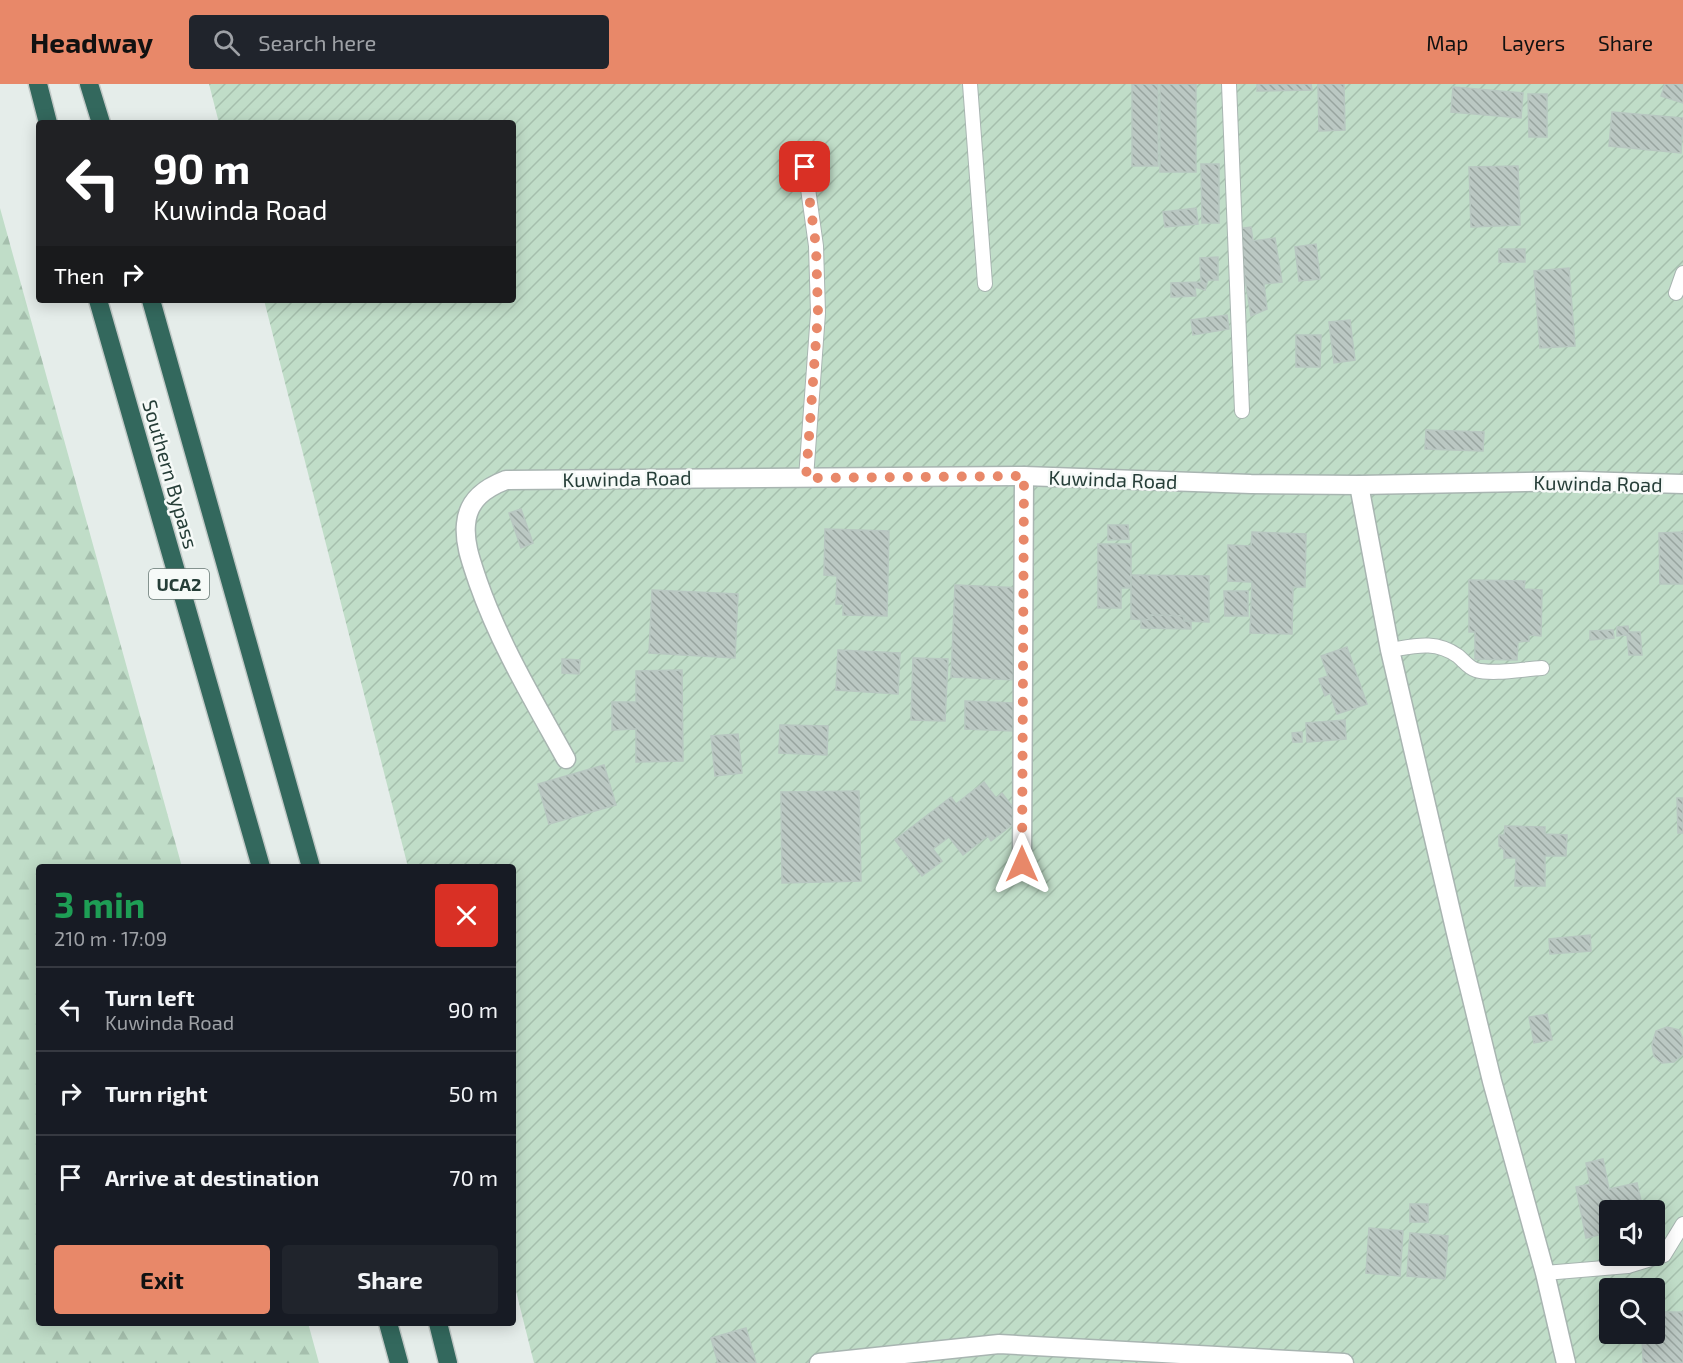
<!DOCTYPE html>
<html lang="en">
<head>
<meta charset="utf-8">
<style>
  :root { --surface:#171b24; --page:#20242c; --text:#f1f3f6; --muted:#9ea1a6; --line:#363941; --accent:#e88869 }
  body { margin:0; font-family:"Exo 2",sans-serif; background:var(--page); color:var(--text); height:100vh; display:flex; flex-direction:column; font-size:22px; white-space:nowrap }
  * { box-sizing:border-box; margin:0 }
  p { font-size:20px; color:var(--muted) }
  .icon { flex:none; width:33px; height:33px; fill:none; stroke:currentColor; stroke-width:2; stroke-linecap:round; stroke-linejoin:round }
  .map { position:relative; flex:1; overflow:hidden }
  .sheet { position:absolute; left:36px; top:780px; width:480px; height:462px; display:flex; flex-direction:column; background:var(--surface); border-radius:6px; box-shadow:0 3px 15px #0003 }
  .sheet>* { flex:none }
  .banner { position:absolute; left:36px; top:36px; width:480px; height:183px; border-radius:6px; box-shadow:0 3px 15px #0003; background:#202124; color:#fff; overflow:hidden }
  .controls { position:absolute; left:1599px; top:1116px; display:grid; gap:12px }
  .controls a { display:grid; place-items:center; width:66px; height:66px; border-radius:6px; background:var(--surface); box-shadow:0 3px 15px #0003; font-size:30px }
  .pin { position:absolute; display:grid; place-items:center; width:51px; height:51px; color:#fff; margin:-26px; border-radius:12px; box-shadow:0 3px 9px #0006 }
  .me { position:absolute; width:66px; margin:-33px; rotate:0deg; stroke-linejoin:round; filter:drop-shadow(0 0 4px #0008) }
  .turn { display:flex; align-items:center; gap:21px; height:126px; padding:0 18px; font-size:27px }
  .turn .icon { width:78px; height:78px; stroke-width:2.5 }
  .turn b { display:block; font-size:42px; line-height:51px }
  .then { display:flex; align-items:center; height:57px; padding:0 18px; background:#0003; gap:12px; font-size:22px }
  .round { display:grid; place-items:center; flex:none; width:63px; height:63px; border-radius:6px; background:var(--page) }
  .overview { display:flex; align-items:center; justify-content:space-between; height:102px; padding:0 18px }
  h1 { font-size:36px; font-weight:700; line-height:45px; color:#1e9e55 }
  .primary-button { display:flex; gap:12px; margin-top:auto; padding:12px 18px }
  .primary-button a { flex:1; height:69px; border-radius:6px; background:var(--accent); color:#111; font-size:24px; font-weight:700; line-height:69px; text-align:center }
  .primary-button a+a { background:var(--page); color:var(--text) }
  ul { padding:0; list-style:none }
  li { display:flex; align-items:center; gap:18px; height:84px; padding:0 18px; border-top:2px solid var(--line) }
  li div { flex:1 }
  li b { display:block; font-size:22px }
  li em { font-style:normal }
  header { display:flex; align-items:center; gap:36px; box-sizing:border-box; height:84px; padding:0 30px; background:var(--accent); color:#111 }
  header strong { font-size:28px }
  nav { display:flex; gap:33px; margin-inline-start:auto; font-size:21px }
  .search { width:420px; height:54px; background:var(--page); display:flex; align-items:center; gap:15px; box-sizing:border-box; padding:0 21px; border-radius:6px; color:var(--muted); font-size:22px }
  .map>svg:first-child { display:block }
  .forest { fill:url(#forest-firs) }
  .garden { fill:url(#garden-furrows); fill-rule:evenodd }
  .building { fill:url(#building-back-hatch); stroke:#b8c7c1; stroke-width:1.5 }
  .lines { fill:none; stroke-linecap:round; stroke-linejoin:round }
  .lane-casing { stroke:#a8b5b1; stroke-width:16 }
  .street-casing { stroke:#a8b5b1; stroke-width:21 }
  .highway-casing { stroke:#c2c9c7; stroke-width:21 }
  .lane { stroke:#fff; stroke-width:14 }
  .street { stroke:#fff; stroke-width:18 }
  .highway { stroke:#33685d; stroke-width:18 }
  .route { stroke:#e88869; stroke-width:10; stroke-dasharray:0 18 }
  .labels { text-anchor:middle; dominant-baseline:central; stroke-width:5; stroke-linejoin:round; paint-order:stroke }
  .shield { fill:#f6faf8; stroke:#647672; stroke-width:1.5 }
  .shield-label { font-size:18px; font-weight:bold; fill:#263e38 }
  .street-label { font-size:20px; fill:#263e38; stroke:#f6faf8 }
</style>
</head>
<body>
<header>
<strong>Headway</strong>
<div class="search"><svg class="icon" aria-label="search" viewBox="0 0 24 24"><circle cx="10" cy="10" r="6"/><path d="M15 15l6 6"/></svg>Search here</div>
<nav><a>Map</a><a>Layers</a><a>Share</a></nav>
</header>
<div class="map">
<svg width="1683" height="1279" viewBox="0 0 1683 1279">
  <defs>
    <pattern id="forest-firs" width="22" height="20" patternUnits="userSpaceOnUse" patternTransform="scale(1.5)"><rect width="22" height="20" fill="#c0ddc8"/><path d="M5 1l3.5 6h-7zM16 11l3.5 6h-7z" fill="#a5bfad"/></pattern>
    <pattern id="garden-furrows" width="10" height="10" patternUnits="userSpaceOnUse" patternTransform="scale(1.5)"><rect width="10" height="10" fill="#c0ddc8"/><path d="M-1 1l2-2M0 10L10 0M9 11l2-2" fill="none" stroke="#a5bfad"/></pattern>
    <pattern id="building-back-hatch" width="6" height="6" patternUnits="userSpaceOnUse" patternTransform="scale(1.5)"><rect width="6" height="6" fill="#bbc8c3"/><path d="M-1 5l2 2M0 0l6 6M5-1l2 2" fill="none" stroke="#98a49f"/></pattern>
  </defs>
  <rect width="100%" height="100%" fill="#e5edea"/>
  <polygon class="forest" points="0,124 182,783 39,783 39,1239 308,1239 319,1279 0,1279"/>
  <path class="garden" d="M209,0H1683V1279H534L513,1195V783H408L264,216H513V39H219ZM1610,1126H1654V1172H1610ZM1610,1204H1654V1250H1610Z"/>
  <g class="building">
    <rect x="1132" y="0" width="26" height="82"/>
    <rect x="1160" y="0" width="36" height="88"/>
    <polygon points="1257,0 1311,0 1312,6 1257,7"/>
    <polygon points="1318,0 1344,0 1345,46 1319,47"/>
    <polygon points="1665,0 1683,0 1683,19 1661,12"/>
    <polygon points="1453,3 1523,9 1521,34 1451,28"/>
    <polygon points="1528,10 1547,10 1547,53 1529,53"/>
    <polygon points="1612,28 1683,34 1681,69 1609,62"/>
    <polygon points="1201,80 1219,80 1219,139 1202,139"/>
    <polygon points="1518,82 1520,141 1471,143 1469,83"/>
    <polygon points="1196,124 1198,140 1165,143 1163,128"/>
    <polygon points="1251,143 1253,157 1275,154 1282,198 1264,200 1267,225 1251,232 1237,145"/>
    <polygon points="1316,160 1320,195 1299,197 1295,163"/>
    <rect x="1499" y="165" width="26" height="13"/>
    <polygon points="1218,173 1218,196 1208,196 1205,206 1195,203 1196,212 1171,213 1171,199 1201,198 1200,174"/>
    <polygon points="1569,184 1575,262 1540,264 1534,187"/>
    <polygon points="1227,231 1229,245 1193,251 1191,236"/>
    <polygon points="1350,236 1355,276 1334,279 1329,238"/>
    <polygon points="1296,251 1321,251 1320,283 1296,283"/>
    <polygon points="1426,346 1484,348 1483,367 1425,365"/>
    <polygon points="521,425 533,459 521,464 509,429"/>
    <polygon points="1108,441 1128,441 1129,455 1108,456"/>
    <polygon points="825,445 889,447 887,532 843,531 843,520 836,520 837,492 824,491"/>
    <polygon points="1252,448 1306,450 1305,503 1293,503 1292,550 1250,549 1252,498 1228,497 1228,461 1251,462"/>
    <polygon points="1683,448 1683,500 1660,500 1659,449"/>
    <polygon points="1098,460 1131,460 1131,504 1121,504 1121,524 1098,524"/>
    <polygon points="1131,491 1209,492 1209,538 1184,537 1184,532 1151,531 1151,536 1131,535"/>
    <polygon points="1469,496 1525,497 1524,505 1542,506 1541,552 1529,551 1529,557 1518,558 1517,576 1475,575 1475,548 1469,548"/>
    <polygon points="955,501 1021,504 1017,596 951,593"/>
    <polygon points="652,506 738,510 735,574 649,569"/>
    <polygon points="1224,507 1248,507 1248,532 1225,532"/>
    <polygon points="1151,531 1184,532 1184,537 1191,537 1191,545 1141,544 1141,535 1151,536"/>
    <polygon points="1628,542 1629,548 1640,548 1642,571 1629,571 1627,551 1617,552 1617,543"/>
    <polygon points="1613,546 1614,554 1590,556 1590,547"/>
    <polygon points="1347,563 1367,620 1337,630 1330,609 1325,612 1319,595 1328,592 1321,572"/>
    <polygon points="838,566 900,569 898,610 836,606"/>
    <polygon points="913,574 948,575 945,637 911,636"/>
    <polygon points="562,575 580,576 579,590 562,589"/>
    <polygon points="682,586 683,677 636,678 636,645 612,646 612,618 636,618 636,587"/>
    <polygon points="965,617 1014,619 1014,647 965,645"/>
    <polygon points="1345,636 1346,655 1307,658 1306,639"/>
    <polygon points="780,641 828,642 827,671 779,669"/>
    <polygon points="1302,648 1302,658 1293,658 1292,649"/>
    <polygon points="738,650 742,689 715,692 711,652"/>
    <polygon points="604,681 616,721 549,740 538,700"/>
    <polygon points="984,698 996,714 1002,709 1021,734 991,757 988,752 963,771 949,753 933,765 942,777 922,792 895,756 951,713 956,720"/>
    <polygon points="859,707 861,797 782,799 781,708"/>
    <polygon points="1677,714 1683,714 1683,749 1678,749"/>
    <polygon points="1505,742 1545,743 1545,750 1567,751 1566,772 1545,772 1545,802 1515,802 1516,774 1504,774 1504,766 1499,762 1499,751 1504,751"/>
    <polygon points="1590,851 1591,867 1550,870 1549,855"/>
    <polygon points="1547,930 1552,956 1534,959 1529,933"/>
    <polygon points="1667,943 1679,946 1683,955 1683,970 1674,978 1662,979 1654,972 1652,961 1656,947"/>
    <polygon points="1603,1075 1609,1105 1637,1099 1643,1126 1610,1126 1610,1169 1607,1170 1603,1150 1586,1154 1576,1103 1590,1100 1586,1079"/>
    <rect x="1410" y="1120" width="18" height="18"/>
    <polygon points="1369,1144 1403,1147 1400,1192 1366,1189"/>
    <polygon points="1410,1149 1448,1152 1445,1195 1407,1192"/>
    <polygon points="1654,1228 1683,1228 1683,1279 1643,1279 1642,1250 1654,1250"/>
    <polygon points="746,1244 756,1279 718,1279 711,1254"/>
  </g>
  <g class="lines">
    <g class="lane-casing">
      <g id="lane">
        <polyline points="970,0 985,200"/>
        <polyline points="1229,0 1242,327"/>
        <polyline points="805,83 816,162 818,229 806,394"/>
        <polyline points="1676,209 1683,189"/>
        <path d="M1390,566C1415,562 1435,556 1458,572C1463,576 1469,584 1476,586C1493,591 1523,585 1542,584"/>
        <polyline points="1545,1189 1628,1182 1664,1171 1683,1140"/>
      </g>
    </g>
    <g class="street-casing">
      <g id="street">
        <polyline points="1359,401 1390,566 1456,849 1492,997 1545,1189 1566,1279"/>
        <path d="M566,675C534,617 500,561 478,498C472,480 464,460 466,440C468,416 485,404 506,396L1024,392L1251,400L1359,401L1580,397L1683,400"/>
        <polyline points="1022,779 1024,392"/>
        <polyline points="819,1279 999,1260 1344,1279"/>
      </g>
    </g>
    <g class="highway-casing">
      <g id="highway">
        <polyline points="38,0 48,39"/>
        <polyline points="89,0 101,39"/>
        <polyline points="98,216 261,783"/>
        <polyline points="151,216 311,783"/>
        <polyline points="388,1239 399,1279"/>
        <polyline points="438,1239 448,1279"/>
      </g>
    </g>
    <use href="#lane" class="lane"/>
    <use href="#street" class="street"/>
    <use href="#highway" class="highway"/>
  </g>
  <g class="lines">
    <polyline class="route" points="805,83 816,162 818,229 806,394 1024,392 1022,780"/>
  </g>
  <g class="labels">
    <rect class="shield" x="149" y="485" width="60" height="30" rx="4.5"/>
    <g class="shield-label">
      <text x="179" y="500">UCA2</text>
    </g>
    <g class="street-label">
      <text transform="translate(171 390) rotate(74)">Southern Bypass</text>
      <text transform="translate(627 394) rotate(-1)">Kuwinda Road</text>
      <text transform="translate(1113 395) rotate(2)">Kuwinda Road</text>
      <text transform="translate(1598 399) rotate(1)">Kuwinda Road</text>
    </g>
  </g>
</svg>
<div class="controls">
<a><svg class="icon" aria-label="sound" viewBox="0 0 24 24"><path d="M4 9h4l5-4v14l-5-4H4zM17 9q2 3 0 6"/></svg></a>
<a><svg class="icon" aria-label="search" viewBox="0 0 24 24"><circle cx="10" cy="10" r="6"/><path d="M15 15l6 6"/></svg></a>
</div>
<div class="pin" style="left:805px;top:83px;background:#d93025"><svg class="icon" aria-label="arrive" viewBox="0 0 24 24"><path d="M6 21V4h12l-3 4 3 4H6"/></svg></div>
<svg class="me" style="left:1022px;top:780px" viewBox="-20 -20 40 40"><path d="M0-17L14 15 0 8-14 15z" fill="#e88869" stroke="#fff" stroke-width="4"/></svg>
<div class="banner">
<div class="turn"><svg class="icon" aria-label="left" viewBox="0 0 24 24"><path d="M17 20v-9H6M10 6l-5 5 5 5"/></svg><div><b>90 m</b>Kuwinda Road</div></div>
<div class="then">Then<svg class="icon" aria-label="right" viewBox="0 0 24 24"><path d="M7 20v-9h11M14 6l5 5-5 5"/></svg></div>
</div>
<section class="sheet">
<div class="overview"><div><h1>3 min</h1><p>210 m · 17:09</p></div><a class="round" style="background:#d93025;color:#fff"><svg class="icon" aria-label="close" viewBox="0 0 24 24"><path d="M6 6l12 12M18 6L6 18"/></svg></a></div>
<ul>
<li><svg class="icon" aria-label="left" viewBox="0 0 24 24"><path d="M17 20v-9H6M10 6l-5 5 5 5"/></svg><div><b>Turn left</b><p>Kuwinda Road</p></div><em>90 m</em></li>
<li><svg class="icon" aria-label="right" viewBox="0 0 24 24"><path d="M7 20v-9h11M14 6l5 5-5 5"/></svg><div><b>Turn right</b></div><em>50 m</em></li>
<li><svg class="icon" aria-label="arrive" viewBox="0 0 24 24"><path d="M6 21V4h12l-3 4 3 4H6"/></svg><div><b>Arrive at destination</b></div><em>70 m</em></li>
</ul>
<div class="primary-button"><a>Exit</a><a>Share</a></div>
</section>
</div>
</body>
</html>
